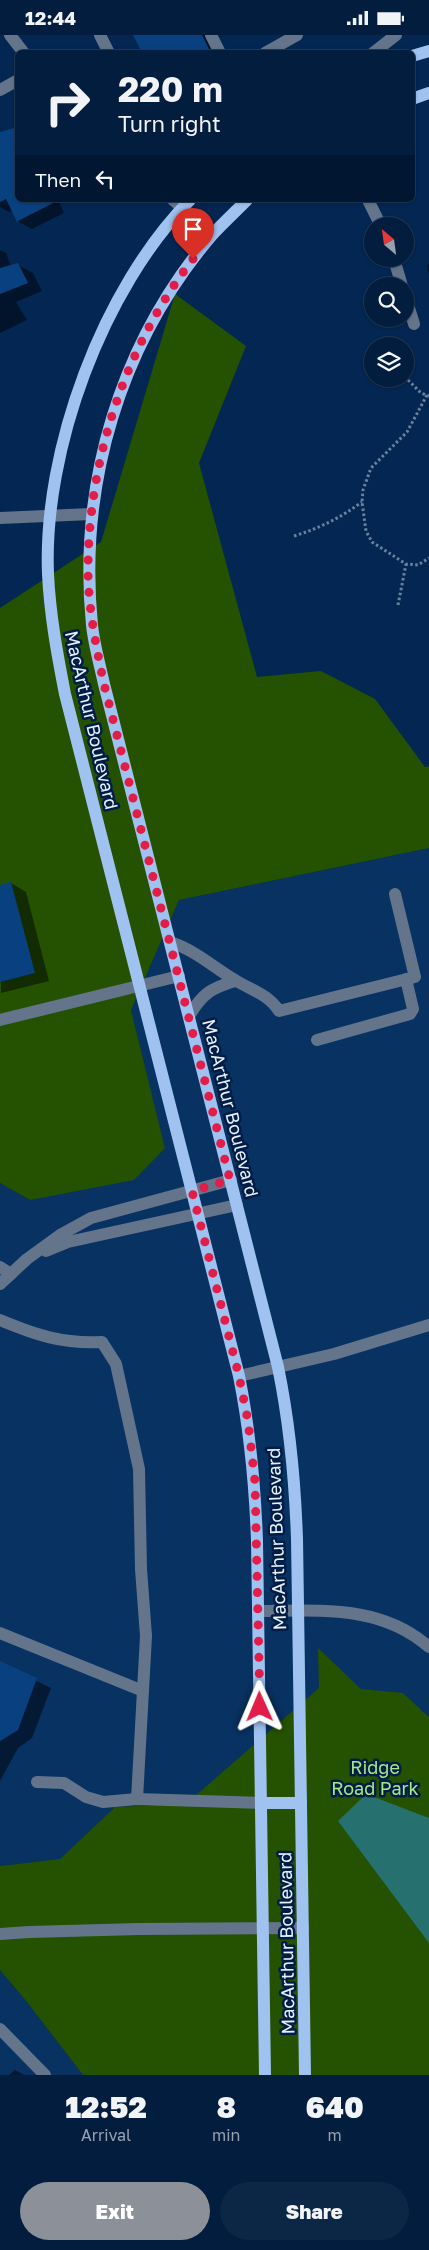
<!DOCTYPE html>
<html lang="en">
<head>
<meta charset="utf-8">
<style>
  :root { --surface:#021d3e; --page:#0c2645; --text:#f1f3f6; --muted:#96a2b0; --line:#233b58; --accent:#8c9099 }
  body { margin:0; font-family:"Golos Text",sans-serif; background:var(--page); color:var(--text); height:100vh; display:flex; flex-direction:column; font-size:19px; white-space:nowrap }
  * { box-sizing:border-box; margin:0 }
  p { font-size:16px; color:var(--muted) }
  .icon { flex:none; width:28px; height:28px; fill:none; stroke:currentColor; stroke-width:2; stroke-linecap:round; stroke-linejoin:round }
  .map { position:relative; height:2040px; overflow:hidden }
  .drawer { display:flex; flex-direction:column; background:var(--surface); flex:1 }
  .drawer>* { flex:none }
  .banner { position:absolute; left:15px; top:15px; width:400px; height:152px; border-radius:8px; box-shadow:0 1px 4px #0004,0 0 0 1px var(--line); background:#021d3e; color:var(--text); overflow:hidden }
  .needle { width:32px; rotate:331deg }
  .controls { position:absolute; left:364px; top:182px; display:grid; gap:10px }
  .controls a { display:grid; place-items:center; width:50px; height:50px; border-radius:50%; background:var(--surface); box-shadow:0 1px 4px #0004,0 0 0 1px var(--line); font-size:25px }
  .pin { position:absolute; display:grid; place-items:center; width:42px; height:42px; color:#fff; margin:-51px -21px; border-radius:50% 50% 50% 0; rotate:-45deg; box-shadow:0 0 5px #0007 }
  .pin .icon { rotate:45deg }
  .me { position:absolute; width:55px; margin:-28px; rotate:359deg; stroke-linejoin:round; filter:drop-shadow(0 0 4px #0008) }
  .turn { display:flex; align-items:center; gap:18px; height:105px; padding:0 20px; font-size:22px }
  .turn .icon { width:65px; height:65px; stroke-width:2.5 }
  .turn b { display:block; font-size:35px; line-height:42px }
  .then { display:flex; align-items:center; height:48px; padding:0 20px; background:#0003; gap:10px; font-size:19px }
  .eta { display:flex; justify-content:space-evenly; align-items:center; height:85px; text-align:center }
  .eta b { font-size:30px; font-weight:800; line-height:35px }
  .primary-button { display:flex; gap:10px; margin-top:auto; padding:10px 20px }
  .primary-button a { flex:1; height:58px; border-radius:30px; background:var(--accent); color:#fff; font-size:20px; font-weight:800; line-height:58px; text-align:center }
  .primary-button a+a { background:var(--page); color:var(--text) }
  .status { display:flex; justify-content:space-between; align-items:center; height:35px; padding:0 25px; background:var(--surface); direction:ltr }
  .status svg { height:14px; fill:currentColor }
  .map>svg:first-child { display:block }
  .built { fill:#083262 }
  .green { fill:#255200 }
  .water { fill:#267070 }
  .shadow { fill:#0007 }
  .building { fill:#094180 }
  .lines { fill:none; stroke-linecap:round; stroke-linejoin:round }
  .path { stroke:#6a829e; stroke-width:3; stroke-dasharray:2.5 2.5; stroke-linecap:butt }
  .minor { stroke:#64758b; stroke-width:12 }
  .major { stroke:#a0c2f0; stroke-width:12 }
  .route { stroke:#e11d48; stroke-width:9; stroke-dasharray:0 16.2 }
  .labels { text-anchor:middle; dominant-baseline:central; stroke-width:5; stroke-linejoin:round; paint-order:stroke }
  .street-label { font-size:18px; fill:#e8f1fc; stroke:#001d47 }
  .park-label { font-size:18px; fill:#a6e983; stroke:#001d47 }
</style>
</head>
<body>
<div class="status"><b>12:44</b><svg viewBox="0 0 49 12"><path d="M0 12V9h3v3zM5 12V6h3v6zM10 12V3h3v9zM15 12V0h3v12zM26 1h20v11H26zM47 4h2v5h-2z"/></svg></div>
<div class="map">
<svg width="429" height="2040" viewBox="0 0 429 2040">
  <rect width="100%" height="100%" fill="#032752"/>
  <g class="built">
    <polygon points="429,813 429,1682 403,1658 185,1769 115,1772 60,1824 0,1831 0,1148 30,1165 165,1113 131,975 179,865"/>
    <polygon points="0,1935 27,1967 83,2040 0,2040"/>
  </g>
  <g class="green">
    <polygon points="175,259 246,311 199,428 257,642 321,636 375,664 425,732 429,731 429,813 179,865 131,975 165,1113 134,1145 30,1165 0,1148 0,573 101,507"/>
    <polygon points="318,1613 361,1654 403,1658 429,1682 429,2040 83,2040 27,1967 0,1935 0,1831 60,1824 115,1772 186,1769 319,1653"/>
  </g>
  <polygon class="water" points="366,1759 429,1783 429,1908 338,1786"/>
  <g class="shadow">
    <polygon points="134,0 209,0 218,18 144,18"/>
    <polygon points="0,98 18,165 58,165 64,178 32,194 17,186 13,176 9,177 0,172"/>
    <polygon points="0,215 6,218 11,232 18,230 33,238 42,256 16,267 27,285 0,298"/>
    <polygon points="429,229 429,240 427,230"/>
    <polygon points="11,848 26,857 49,946 1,958 0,851"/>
    <polygon points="0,1628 51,1653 32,1703 18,1713 0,1746"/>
    <polygon points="15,2035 24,2040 9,2040"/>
  </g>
  <g class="building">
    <polygon points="133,0 202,0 211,18 142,18"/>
    <polygon points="18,92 18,165 59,165 18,186 18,189 6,164 0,167 0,97"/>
    <polygon points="18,228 28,248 0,259 0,233"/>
    <polygon points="11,847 35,938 0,947 0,850"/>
    <polygon points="0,1626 37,1643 18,1695 0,1706"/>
  </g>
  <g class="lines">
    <g class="path">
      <polyline points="408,345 421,358 429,361"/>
      <polyline points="427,360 407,397 371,433 363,455 362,467 366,496 372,507 406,529 418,530 429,523"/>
      <path d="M294,501C320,493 340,483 362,467"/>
      <polyline points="398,570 406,529"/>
    </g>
    <g class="minor">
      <polyline points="10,0 24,18"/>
      <polyline points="100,0 109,18"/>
      <polyline points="211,0 220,18"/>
      <polyline points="265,18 297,0"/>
      <polyline points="373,18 396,0"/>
      <polyline points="0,55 18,45"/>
      <polyline points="173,165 213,199"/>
      <polyline points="368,165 381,191"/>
      <polyline points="394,224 402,251"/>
      <polyline points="405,260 414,289"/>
      <polyline points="0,483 91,479"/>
      <path d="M170,907C195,915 213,932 235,945C251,955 268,959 279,976L415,942L395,859"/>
      <path d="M189,981C202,959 211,953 235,946"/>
      <polyline points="0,985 179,941"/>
      <polyline points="317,1005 410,979 413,974 406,944"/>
      <polyline points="46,1216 68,1207 237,1170"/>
      <polyline points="0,1232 11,1239"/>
      <polyline points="0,1249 27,1224 60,1200 91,1183 231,1145"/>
      <path d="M0,1285C36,1300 62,1309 102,1307L116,1329L139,1434L141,1534L146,1601L137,1764"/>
      <polyline points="239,1341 334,1319 429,1290"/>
      <path d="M258,1576C319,1576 380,1569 429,1612"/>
      <polyline points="0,1598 143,1656"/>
      <polyline points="37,1747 64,1748 86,1762 103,1767 137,1764 261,1768"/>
      <polyline points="0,1899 29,1897 139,1894 303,1893"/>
      <polyline points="0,1994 45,2040"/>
    </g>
    <g class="major">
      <polyline points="412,21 429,16"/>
      <polyline points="412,64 429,58"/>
      <path d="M190,165C103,253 43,415 48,539C50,580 57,618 65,659L239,1341C250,1396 255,1450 257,1506L265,2040"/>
      <path d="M247,165C235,177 223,188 212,200C120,308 78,449 92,590C94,610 100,630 104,649L278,1332C290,1390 295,1446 297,1504L305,2040"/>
      <polyline points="261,1768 301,1768"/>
    </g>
  </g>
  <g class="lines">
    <path class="route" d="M193,224C125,312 89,423 88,533C88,572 96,611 104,649L230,1145L192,1156L239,1341L248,1386L255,1447L260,1672"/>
  </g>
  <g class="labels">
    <g class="street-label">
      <text transform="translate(92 685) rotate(77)">MacArthur Boulevard</text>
      <text transform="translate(231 1073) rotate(76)">MacArthur Boulevard</text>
      <text transform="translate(276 1504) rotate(-92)">MacArthur Boulevard</text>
      <text transform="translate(286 1908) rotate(-91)">MacArthur Boulevard</text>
    </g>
    <g class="park-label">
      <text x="375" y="1732">Ridge<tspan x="375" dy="21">Road Park</tspan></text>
    </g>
  </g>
</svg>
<div class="controls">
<a><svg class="needle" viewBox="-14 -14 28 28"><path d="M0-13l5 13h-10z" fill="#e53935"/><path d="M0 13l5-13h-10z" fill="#96a2b0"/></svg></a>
<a><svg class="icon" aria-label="search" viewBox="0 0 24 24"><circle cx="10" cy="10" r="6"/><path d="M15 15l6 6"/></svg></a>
<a><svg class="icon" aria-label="layers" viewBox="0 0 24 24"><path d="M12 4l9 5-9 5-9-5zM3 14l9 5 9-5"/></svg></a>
</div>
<div class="pin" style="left:193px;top:224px;background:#d93025"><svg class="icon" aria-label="arrive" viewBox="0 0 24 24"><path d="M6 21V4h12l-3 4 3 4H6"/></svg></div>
<svg class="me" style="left:260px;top:1672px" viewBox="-20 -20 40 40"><path d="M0-17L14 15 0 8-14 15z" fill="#e11d48" stroke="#fff" stroke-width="4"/></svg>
<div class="banner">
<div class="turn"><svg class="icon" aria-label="right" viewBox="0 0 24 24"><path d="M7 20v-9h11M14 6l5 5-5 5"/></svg><div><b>220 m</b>Turn right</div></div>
<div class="then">Then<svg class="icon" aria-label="left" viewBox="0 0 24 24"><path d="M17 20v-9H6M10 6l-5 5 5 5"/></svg></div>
</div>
</div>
<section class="drawer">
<div class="eta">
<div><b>12:52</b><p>Arrival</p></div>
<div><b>8</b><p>min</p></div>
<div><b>640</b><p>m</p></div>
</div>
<div class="primary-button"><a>Exit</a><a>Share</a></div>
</section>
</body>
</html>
